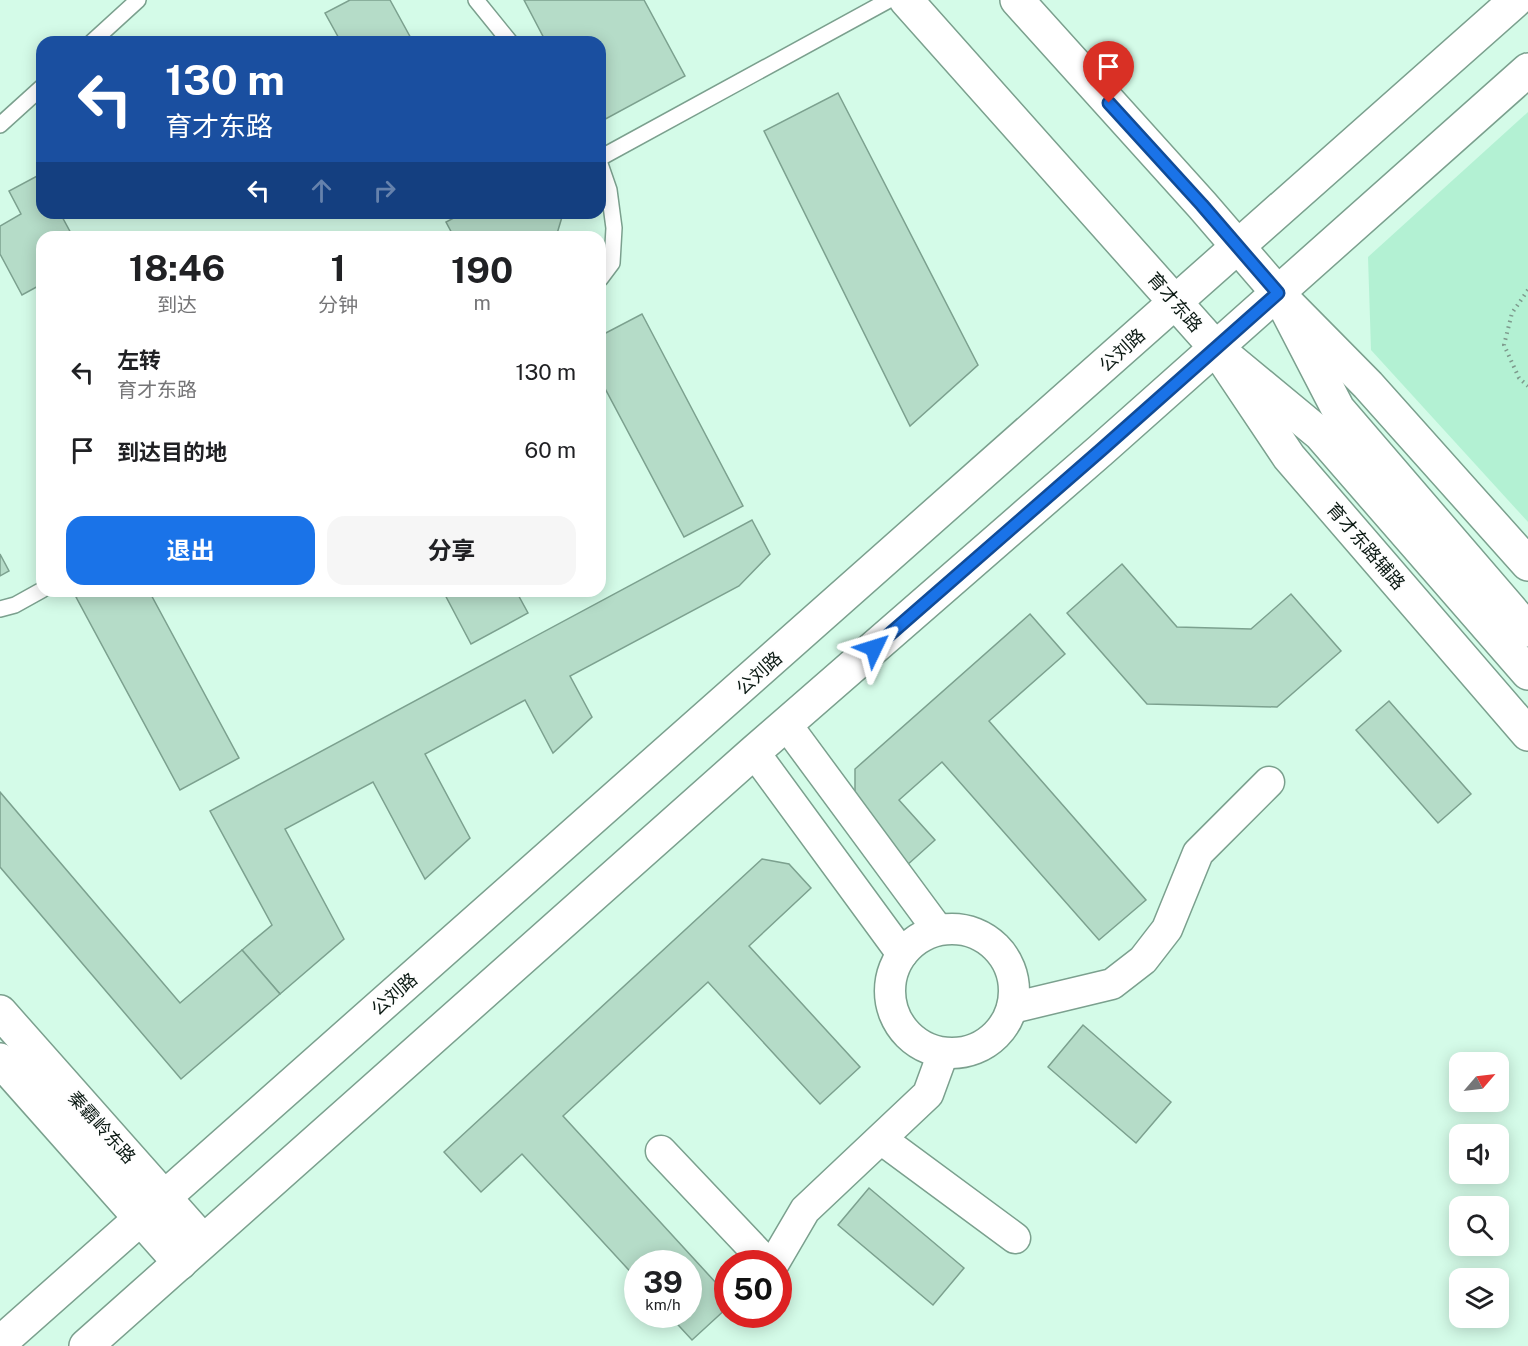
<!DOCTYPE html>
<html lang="zh">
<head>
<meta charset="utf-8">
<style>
  :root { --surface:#fff; --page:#f6f6f6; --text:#202124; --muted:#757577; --accent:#1a73e8 }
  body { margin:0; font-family:"Public Sans","Noto Sans SC",sans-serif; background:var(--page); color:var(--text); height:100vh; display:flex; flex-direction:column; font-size:22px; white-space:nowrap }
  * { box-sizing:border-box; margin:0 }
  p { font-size:20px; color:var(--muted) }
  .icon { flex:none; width:33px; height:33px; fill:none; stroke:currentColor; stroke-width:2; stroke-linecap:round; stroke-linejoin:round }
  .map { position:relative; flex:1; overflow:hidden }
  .panel { position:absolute; left:36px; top:231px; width:570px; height:366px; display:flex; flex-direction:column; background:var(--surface); border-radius:18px; box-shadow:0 3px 15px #0003 }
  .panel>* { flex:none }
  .top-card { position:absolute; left:36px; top:36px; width:570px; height:183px; border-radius:18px; box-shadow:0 3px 15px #0003; background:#1a4fa0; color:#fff; overflow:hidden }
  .needle { width:39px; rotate:62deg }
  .tools { position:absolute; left:1449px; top:1052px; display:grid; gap:12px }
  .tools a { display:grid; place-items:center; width:60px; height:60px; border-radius:12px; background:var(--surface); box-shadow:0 3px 15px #0003; font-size:30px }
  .speed { position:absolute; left:624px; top:1250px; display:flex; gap:12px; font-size:30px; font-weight:700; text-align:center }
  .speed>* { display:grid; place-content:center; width:78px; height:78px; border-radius:50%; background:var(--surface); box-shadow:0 3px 15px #0003; line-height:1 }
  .speed small { font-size:15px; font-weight:400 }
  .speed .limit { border:9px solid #d22; background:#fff; color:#111 }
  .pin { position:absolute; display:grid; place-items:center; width:51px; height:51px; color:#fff; margin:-62px -26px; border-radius:50% 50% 50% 0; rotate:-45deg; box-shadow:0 0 6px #0007 }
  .pin .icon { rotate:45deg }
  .me { position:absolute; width:66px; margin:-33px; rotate:49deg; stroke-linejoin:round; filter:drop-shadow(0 0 4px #0008) }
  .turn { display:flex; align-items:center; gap:21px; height:126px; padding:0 30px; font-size:27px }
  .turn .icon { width:78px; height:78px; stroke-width:2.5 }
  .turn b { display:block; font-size:42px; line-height:51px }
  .lanes { display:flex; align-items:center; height:57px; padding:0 30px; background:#0003; justify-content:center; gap:30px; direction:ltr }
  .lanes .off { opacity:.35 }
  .eta { display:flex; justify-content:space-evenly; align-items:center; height:102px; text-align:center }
  .eta b { font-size:36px; font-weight:700; line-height:42px }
  .button { display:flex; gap:12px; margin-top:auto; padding:12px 30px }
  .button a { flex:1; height:69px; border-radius:18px; background:var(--accent); color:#fff; font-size:24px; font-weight:700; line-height:69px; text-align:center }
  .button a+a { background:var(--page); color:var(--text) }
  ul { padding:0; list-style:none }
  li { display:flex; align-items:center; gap:18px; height:78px; padding:0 30px }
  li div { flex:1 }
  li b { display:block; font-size:22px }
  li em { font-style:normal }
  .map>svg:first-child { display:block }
  .green { fill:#b3f1d3 }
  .building { fill:#b5dcc8; stroke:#7ca18f; stroke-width:1.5 }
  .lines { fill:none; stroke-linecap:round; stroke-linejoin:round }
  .service-casing { stroke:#7ba08e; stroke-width:18 }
  .minor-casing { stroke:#7ba08e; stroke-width:33 }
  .tertiary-casing { stroke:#7ba08e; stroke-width:36 }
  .secondary-casing { stroke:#7ba08e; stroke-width:36 }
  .path { stroke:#7d998c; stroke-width:4; stroke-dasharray:1.5 4.5; stroke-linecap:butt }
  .service { stroke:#fff; stroke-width:15 }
  .minor { stroke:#fff; stroke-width:30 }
  .tertiary { stroke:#fff; stroke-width:33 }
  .secondary { stroke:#fff; stroke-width:33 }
  .route-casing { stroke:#114b97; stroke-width:15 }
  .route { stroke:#1a73e8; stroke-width:10 }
  .labels { text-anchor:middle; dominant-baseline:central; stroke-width:4.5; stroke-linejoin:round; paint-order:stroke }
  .street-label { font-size:18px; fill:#0b1913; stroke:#fefefe }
</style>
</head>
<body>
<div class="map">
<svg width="1528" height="1346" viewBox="0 0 1528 1346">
  <rect width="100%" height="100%" fill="#d4fbe8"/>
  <polygon class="green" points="1528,112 1528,522 1371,350 1368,257"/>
  <g class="building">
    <polygon points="350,0 390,0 413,42 341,42 325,13"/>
    <polygon points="524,0 644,0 685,76 600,122 600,42 546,42"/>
    <polygon points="838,93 978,365 910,426 764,131"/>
    <polygon points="39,175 42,180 42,213 60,213 73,237 42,237 42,284 22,295 0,254 0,226 21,214 9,191"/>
    <polygon points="463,213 560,213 562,217 556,237 454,237 446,222"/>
    <polygon points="642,314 743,506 684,537 600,379 600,336"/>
    <polygon points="752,520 770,554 739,586 570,676 592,717 553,753 525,700 425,754 470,838 425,879 373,782 285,829 344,939 280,994 242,950 272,925 210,811"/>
    <polygon points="0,554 9,571 0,576"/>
    <polygon points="1122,564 1177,627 1251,629 1291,594 1341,651 1277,707 1147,704 1067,613"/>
    <polygon points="88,591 149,591 239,758 180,790 76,597"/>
    <polygon points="443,591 516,591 528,613 471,644"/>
    <polygon points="1030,614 1065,654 989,721 1146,900 1099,940 942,762 899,800 935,840 906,866 855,808 855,769"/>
    <polygon points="1389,701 1471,794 1438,823 1356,730"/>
    <polygon points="0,792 180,1003 242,950 280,994 181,1079 0,867"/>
    <polygon points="762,859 789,864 811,888 749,946 860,1067 820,1104 708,982 563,1116 728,1296 728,1307 692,1340 668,1314 688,1314 688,1263 638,1263 638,1280 522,1154 481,1192 444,1152"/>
    <polygon points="1083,1025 1171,1102 1136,1143 1048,1067"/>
    <polygon points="869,1188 964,1268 933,1305 838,1225"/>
  </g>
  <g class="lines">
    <g class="service-casing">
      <g id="service">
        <polyline points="476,0 510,42"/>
        <polyline points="92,42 138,0"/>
        <polyline points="0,125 42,87"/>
        <polyline points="600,158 889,0"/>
        <polyline points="600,164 609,190 614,228 612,263 600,279"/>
        <polyline points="0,609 15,605 42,590"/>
      </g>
    </g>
    <g class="minor-casing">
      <g id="minor">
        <polyline points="786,724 938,930"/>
        <polyline points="754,752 902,954"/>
        <circle cx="952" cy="991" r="62"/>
        <polyline points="1012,1008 1112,984 1143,960 1167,929 1198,853 1269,782"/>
        <polyline points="881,1139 1015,1238"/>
        <polyline points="661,1151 767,1263"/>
        <polyline points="774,1263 805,1210 928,1094 943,1053"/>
      </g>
    </g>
    <g class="tertiary-casing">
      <g id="tertiary">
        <polyline points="1287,303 1368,385 1528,564"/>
        <polyline points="1222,357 1289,457 1528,734"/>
        <polyline points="0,1012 203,1241"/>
        <polyline points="0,1060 180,1263"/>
      </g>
    </g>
    <g class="secondary-casing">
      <g id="secondary">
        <polyline points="906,0 1216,348 1320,434 1528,673"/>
        <polyline points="1017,0 1202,205 1278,293 1338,409 1528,630"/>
        <polyline points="0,1343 1516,0"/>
        <polyline points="86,1346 754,752 1101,450 1528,70"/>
      </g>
    </g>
    <polyline class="path" points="1528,290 1512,313 1504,345 1519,378 1528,386"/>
    <use href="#service" class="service"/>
    <use href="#minor" class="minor"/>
    <use href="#tertiary" class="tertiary"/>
    <use href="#secondary" class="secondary"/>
  </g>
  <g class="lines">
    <g class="route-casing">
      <polyline id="route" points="874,648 1101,450 1278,293 1202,205 1109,103"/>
    </g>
    <use href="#route" class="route"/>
  </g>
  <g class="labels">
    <g class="street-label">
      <text transform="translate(1175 302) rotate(49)">育才东路</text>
      <text transform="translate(1122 350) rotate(-42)">公刘路</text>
      <text transform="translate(1366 546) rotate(49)">育才东路辅路</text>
      <text transform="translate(759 673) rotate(-42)">公刘路</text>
      <text transform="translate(394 994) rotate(-41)">公刘路</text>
      <text transform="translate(102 1127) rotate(48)">秦霸岭东路</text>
    </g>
  </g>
</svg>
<div class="tools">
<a><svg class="needle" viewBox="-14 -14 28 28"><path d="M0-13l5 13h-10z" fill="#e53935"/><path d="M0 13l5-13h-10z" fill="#757577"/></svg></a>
<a><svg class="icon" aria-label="sound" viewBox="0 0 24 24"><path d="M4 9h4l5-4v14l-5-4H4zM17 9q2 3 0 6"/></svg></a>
<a><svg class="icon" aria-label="search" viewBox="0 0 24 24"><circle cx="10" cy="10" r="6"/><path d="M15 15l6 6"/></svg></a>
<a><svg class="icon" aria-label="layers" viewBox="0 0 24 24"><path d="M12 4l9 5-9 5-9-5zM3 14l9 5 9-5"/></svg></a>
</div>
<div class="speed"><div>39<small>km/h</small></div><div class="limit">50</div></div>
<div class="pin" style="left:1109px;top:103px;background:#d93025"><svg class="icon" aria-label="arrive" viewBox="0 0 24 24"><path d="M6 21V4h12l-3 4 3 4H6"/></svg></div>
<svg class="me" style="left:874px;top:648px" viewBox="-20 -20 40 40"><path d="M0-17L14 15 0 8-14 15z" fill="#1a73e8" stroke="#fff" stroke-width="4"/></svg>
<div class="top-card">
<div class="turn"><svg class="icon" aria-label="left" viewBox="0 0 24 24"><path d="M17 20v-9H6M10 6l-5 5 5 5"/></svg><div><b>130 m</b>育才东路</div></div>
<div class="lanes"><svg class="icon" aria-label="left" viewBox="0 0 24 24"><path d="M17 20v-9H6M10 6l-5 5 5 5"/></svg><svg class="icon off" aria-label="ahead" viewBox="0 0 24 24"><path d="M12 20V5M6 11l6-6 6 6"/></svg><svg class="icon off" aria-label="right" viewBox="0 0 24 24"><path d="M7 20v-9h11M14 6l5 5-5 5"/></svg></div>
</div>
<section class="panel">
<div class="eta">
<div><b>18:46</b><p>到达</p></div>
<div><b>1</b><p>分钟</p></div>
<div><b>190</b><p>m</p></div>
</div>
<ul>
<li><svg class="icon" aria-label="left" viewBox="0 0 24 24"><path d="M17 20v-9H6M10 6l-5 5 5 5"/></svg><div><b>左转</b><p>育才东路</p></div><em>130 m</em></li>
<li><svg class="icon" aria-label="arrive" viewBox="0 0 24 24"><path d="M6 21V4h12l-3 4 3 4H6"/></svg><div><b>到达目的地</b></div><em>60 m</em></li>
</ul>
<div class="button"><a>退出</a><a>分享</a></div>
</section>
</div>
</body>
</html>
